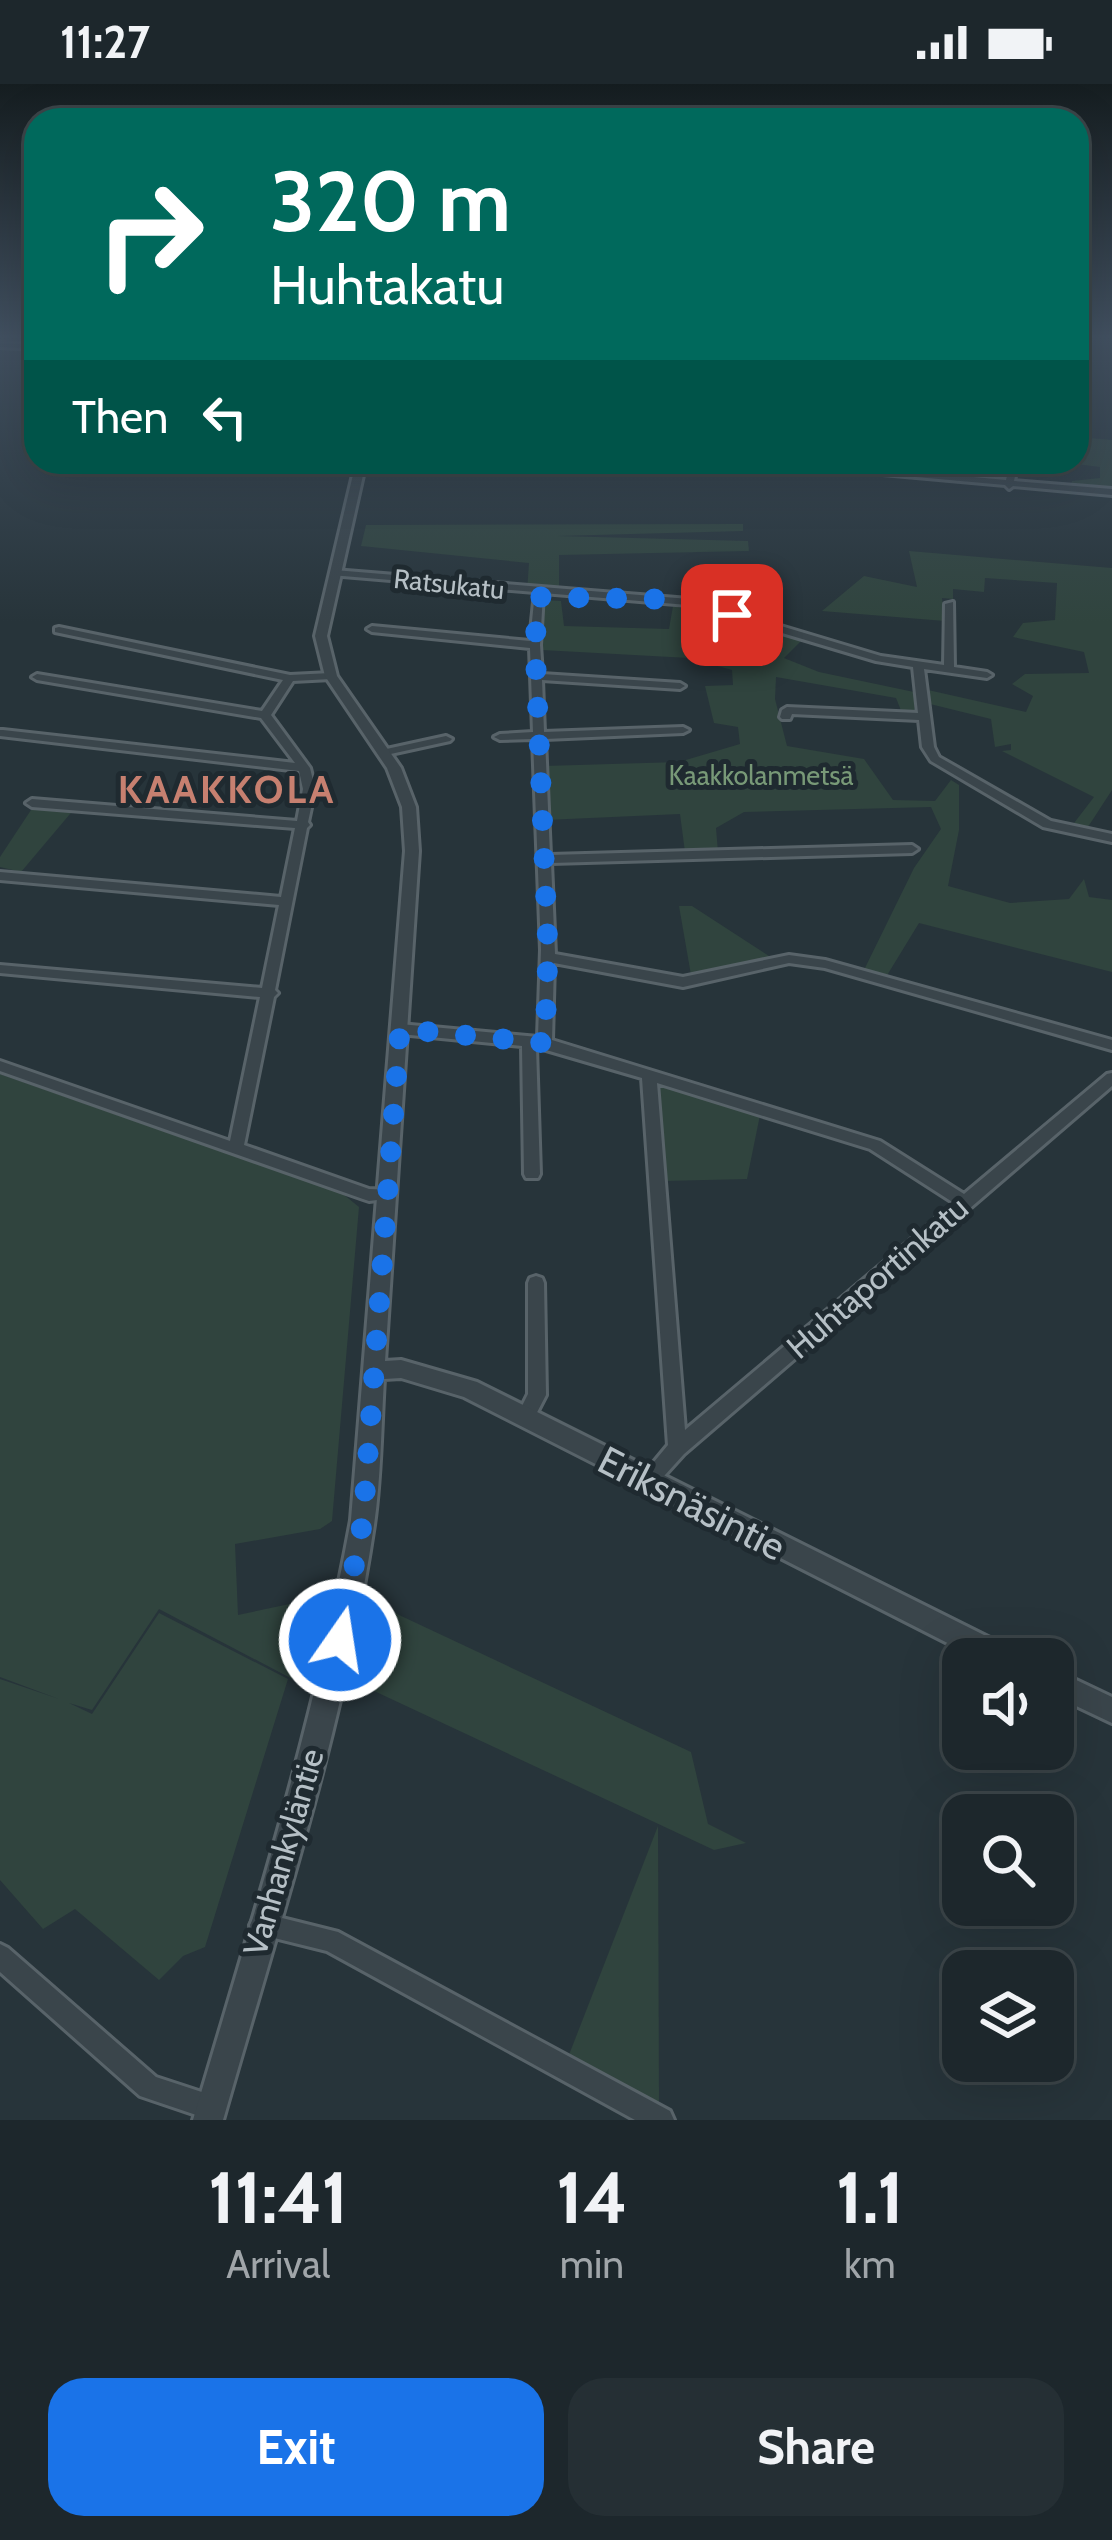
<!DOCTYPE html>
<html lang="en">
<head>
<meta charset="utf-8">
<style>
  :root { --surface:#1d272c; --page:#252f34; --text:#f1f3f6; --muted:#a0a5a9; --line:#3b4448; --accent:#1a73e8 }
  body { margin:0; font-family:Cabin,sans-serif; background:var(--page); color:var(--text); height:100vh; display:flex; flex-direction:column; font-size:45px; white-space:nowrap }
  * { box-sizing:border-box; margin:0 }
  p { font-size:39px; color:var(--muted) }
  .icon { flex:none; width:66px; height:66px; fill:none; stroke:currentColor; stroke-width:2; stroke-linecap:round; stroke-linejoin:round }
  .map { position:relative; height:2036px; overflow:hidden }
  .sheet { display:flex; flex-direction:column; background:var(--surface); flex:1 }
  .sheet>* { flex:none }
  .top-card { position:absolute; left:24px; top:24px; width:1065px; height:366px; border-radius:36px; box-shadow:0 12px 48px #0002,0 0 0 3px var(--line); background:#00695c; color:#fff; overflow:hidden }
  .controls { position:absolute; left:942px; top:1554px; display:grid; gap:24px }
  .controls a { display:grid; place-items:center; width:132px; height:132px; border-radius:24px; background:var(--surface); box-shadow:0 12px 48px #0002,0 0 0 3px var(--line); font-size:60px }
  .pin { position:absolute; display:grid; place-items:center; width:102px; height:102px; color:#fff; margin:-51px; border-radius:24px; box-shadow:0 6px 18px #0006 }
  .me { position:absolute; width:132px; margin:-66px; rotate:13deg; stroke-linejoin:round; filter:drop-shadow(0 0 9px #0008) }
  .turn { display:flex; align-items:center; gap:42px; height:252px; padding:0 48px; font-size:54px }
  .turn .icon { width:156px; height:156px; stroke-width:2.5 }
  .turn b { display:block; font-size:84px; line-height:102px }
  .then { display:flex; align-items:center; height:114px; padding:0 48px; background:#0003; gap:24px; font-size:45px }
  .eta { display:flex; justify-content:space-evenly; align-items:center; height:204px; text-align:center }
  .eta b { font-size:72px; font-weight:800; line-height:84px }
  .button { display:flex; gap:24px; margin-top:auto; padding:24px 48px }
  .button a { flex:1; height:138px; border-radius:36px; background:var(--accent); color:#fff; font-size:48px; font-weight:800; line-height:138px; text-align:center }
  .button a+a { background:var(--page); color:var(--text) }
  .status { display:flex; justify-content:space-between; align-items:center; height:84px; padding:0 60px; background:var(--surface); direction:ltr }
  .status svg { height:33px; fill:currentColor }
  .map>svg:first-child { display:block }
  .green { fill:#30443e }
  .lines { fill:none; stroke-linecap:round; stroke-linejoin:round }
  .minor-casing { stroke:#586369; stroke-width:6 }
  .tertiary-casing { stroke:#586369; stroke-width:6 }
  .minor { fill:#3a454b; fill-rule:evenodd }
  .tertiary { fill:#3a454b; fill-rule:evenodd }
  .route { stroke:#1a73e8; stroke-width:21; stroke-dasharray:0 37.8 }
  .labels { text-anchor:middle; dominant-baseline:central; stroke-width:10; stroke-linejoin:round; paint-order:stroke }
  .far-street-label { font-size:27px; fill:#b6c0c6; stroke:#1f2a30 }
  .far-park-label { font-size:27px; fill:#789977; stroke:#1f2a30 }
  .street-label { font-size:33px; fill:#b6c0c6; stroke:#1f2a30 }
  .far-district-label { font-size:39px; font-weight:bold; letter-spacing:3px; fill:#c78070; stroke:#1f2a30 }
  .near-street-label { font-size:39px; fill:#b6c0c6; stroke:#1f2a30 }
</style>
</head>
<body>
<div class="status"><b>11:27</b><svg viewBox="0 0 49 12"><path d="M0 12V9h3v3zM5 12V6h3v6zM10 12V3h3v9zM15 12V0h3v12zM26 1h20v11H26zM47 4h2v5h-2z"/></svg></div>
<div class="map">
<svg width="1112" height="2036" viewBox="0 0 1112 2036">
  <rect width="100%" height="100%" fill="#27343a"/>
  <g class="green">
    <polygon points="1078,353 1112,356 1112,411 744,378 950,378 943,392 1071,402 1072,397 1100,394 1100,383 1068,379 1077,378"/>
    <polygon points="743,440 743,447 558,452 748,457 749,467 559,471 559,510 527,508 529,479 361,462 366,441"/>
    <polygon points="909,467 1112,484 1112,706 1086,746 1071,743 1094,713 1002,667 1011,666 1011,660 995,663 991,635 930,620 928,606 1026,628 1033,612 1012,600 1025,590 1089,589 1084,568 1013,553 1023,539 1055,536 1057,499 985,494 984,508 953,505 953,515 942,514 945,537 822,527 864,492 917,503"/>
    <polygon points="543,516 561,517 564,542 669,545 673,522 703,529 712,564 757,565 779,549 802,556 784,574 819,588 914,608 915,630 902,629 896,614 776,593 775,615 787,662 864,675 893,716 935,717 951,696 959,701 959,746 948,802 1010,819 1069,815 1084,795 1089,813 1112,816 1112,888 919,839 886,893 864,886 914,784 941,745 931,723 744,728 716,744 718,768 685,768 680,730 545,736 544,682 679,678 740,660 738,643 714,639 705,602 733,601 732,586 689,574 542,566"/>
    <polygon points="63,723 75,724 21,788 0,783 0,773 31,726"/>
    <polygon points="679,822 692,822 772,874 691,891"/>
    <polygon points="0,990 343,1110 359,1123 332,1437 320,1445 235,1460 238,1531 318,1514 289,1545 315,1558 300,1599 159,1525 92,1626 69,1619 92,1630 159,1529 288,1595 205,1863 183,1872 159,1896 75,1825 43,1845 0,1796 0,1595 59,1615 0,1593"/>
    <polygon points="657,1000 760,1031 747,1095 663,1097"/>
    <polygon points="382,1523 691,1668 708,1740 746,1759 714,1766 357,1599"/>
    <polygon points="658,1742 659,2027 567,1976"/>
  </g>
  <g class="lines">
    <g class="minor-casing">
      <g id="minor">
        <polygon points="0,259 36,261 36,265 0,263"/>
        <polygon points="779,378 811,378 1006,396 1010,378 1018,378 1014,397 1112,405 1112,411 1013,402 1009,405 1005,401 783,381"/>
        <path d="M334,486L689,515L762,537L760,512L765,509L770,512L773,536L771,539L881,572L944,581L945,520L953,518L954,583L987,588L992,591L987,594L924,585L934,663L939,673L1051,737L1112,750V758L1043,743L931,677L922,663L919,636L792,630L790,635H782L780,633L782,626L787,623L918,629L913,583L876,577L688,521L543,509L540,561L542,590L680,599L685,602L680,605L542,596L544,648L683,643L689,646L683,649L545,655L550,771L912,761L918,765L912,769L551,779L555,870L683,893L789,871L825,876L1112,956V966L825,884L789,879L683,903L554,879L552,956L880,1057L964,1110L1107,990L1112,989V1002L684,1370L655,1402L648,1405L641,1402L639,1396L668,1361L642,994L536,963L540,1090L538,1094H526L524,1090L522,962L400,950L393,945L400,940L538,953L541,866L533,655L500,656L494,653L500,650L533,648L530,564L372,548L367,545L372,542L530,557L535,508L331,491V487ZM657,999L870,1065L954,1119L685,1346Z"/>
        <polygon points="59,543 290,591 331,589 336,592 331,595 293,597 271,631 310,684 315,705 308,738 310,741 307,744 275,906 278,909 274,913 244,1061 369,1105 394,1106 396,1110 394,1114 369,1117 363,1115 0,987 0,977 230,1057 260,913 0,889 0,881 262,904 279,821 0,796 0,788 281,813 295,744 32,723 26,719 32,715 297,737 303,705 299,687 0,652 0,646 3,646 295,679 261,634 37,596 32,593 37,590 262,627 283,596 55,548 55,544"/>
        <polygon points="446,652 452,655 450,657 386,671 380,668 382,666"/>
        <polygon points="536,1192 542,1194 544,1199 546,1311 531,1340 525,1342 519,1340 516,1334 528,1310 528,1199 530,1194"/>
        <polygon points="262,1829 338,1848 670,2027 674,2036 635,2036 327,1867 254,1849 250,1841 254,1833"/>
        <polygon points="0,1860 8,1864 156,1993 220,2014 224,2023 220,2032 211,2036 140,2012 0,1888"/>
      </g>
    </g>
    <g class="tertiary-casing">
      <g id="tertiary">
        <path d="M356,378H366L327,552L337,592L401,684L416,723L419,767L385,1277L401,1276L477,1298L1014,1566L1017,1575H979L464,1313L401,1294L384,1295C381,1344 381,1394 374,1441C344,1644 279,1840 223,2036H193C252,1837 314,1640 351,1436L405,767L402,723L387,684L325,592L315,552Z"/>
        <polygon points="1053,1585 1112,1613 1112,1639 1053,1611"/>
      </g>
    </g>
    <use href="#minor" class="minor"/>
    <use href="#tertiary" class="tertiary"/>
  </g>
  <linearGradient id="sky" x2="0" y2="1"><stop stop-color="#151d20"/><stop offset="0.47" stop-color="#415060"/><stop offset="1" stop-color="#415060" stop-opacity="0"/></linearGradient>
  <rect width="1112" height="538" fill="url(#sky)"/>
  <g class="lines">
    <polyline class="route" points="340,1556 363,1436 400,945 545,959 548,866 535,561 538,513 657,515 732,531"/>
  </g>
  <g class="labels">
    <g class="far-street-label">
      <text transform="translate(449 500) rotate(6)">Ratsukatu</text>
    </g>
    <g class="far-park-label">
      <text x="761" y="691">Kaakkolanmetsä</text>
    </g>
    <g class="street-label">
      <text transform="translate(877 1193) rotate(-41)">Huhtaportinkatu</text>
      <text transform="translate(283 1768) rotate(-74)">Vanhankyläntie</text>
    </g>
    <g class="far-district-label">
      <text x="227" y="705">KAAKKOLA</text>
    </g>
    <g class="near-street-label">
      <text transform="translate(692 1419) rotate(27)">Eriksnäsintie</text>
    </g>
  </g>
</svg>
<div class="controls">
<a><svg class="icon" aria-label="sound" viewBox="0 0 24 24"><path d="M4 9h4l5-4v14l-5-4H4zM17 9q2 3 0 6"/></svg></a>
<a><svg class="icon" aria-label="search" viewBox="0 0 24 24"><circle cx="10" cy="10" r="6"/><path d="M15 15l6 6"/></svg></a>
<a><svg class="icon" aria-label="layers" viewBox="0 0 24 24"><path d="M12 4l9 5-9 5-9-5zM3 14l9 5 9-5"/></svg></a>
</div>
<div class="pin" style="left:732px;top:531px;background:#d93025"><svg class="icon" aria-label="arrive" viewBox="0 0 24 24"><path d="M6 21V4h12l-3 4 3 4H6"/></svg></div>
<svg class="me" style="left:340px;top:1556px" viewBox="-20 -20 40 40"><circle r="17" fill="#1a73e8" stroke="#fff" stroke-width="3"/><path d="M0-11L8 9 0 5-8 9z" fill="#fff"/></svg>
<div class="top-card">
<div class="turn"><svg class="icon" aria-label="right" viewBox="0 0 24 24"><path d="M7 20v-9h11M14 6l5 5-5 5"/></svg><div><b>320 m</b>Huhtakatu</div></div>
<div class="then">Then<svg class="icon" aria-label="left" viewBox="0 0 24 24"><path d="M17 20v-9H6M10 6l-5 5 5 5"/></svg></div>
</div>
</div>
<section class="sheet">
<div class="eta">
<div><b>11:41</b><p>Arrival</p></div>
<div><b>14</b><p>min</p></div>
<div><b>1.1</b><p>km</p></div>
</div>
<div class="button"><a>Exit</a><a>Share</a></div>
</section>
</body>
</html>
